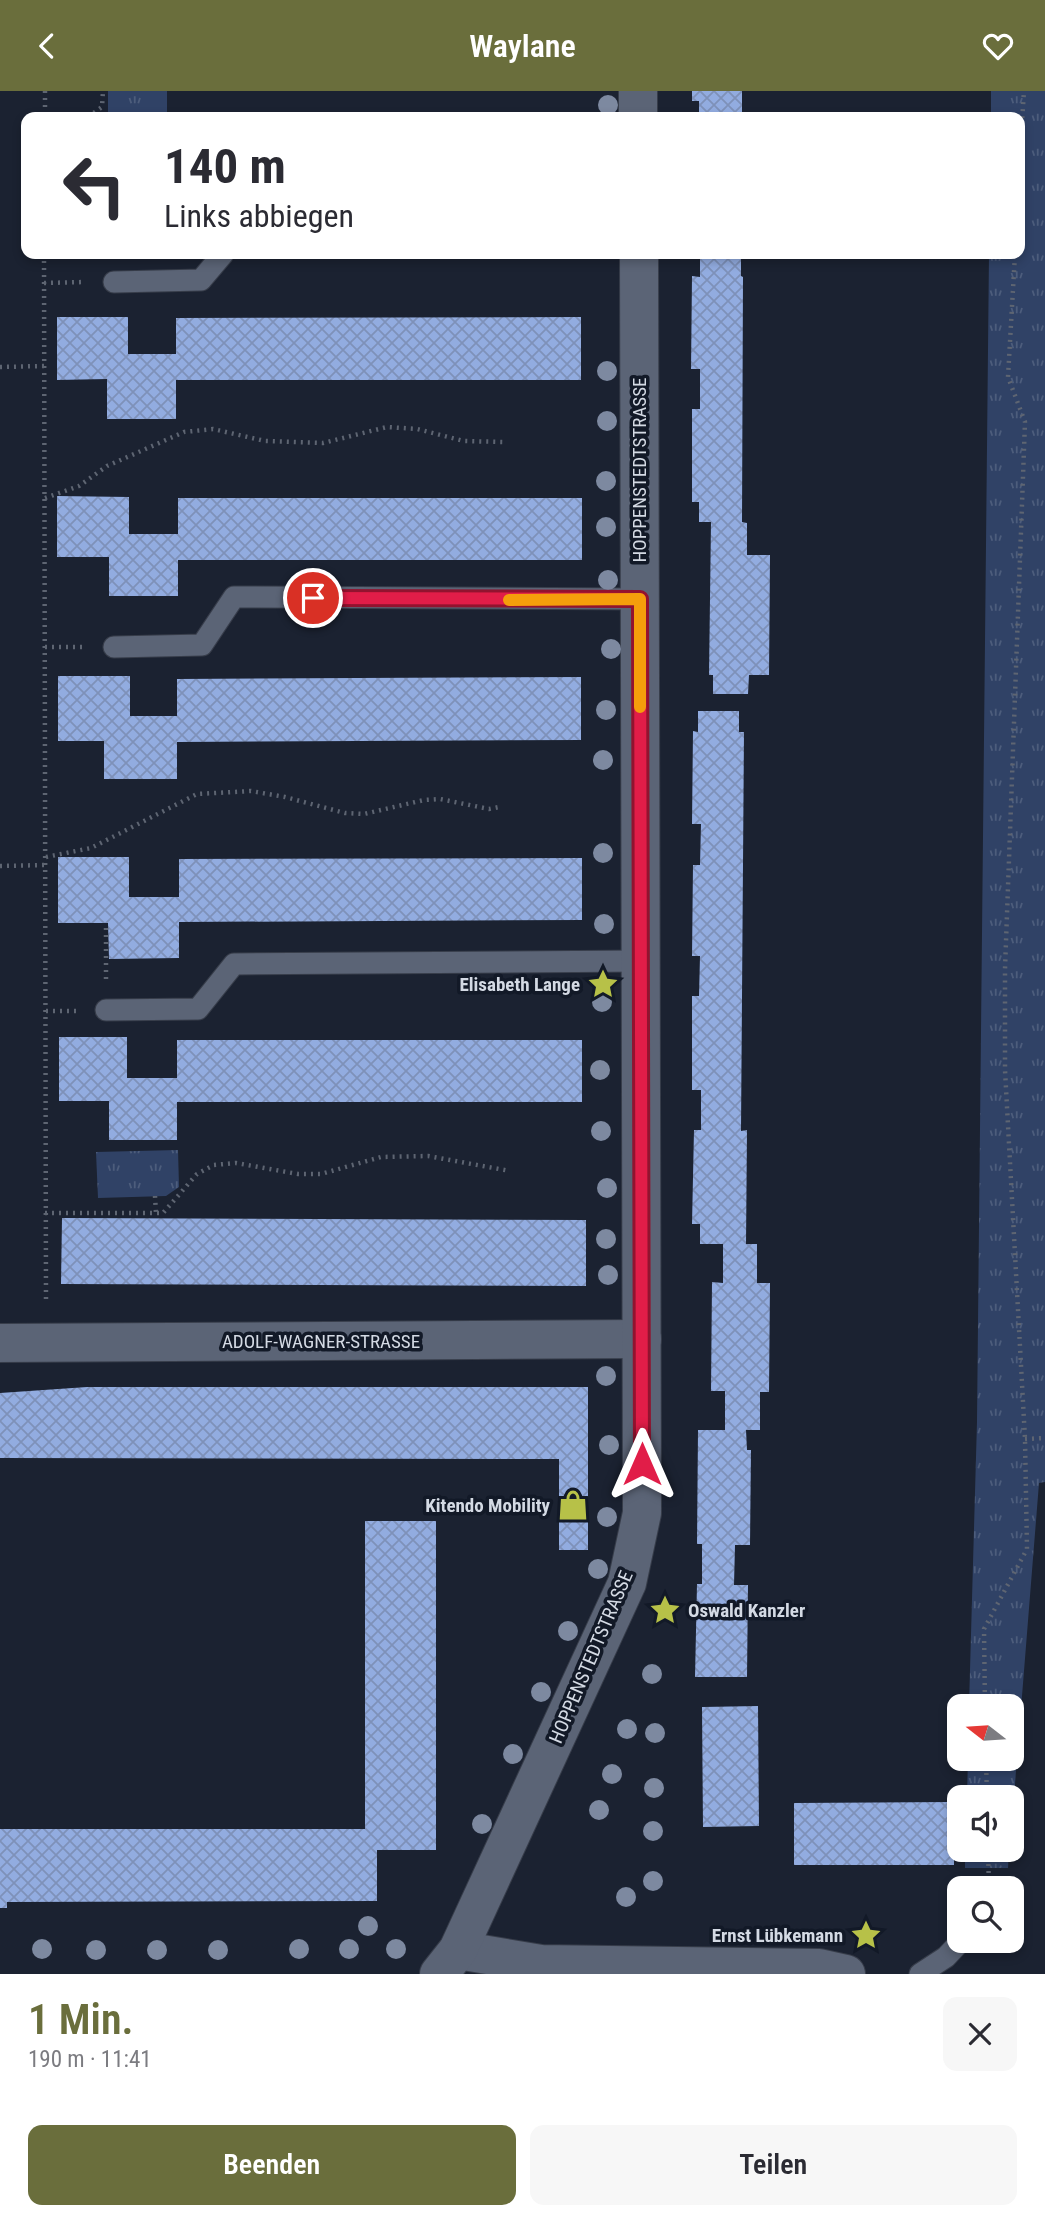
<!DOCTYPE html>
<html lang="de">
<head>
<meta charset="utf-8">
<style>
  :root { --surface:#fff; --page:#f7f7f7; --text:#2b2b33; --muted:#7c7c81; --accent:#6a6e3c }
  body { margin:0; font-family:"Roboto Condensed",sans-serif; background:var(--page); color:var(--text); height:100vh; display:flex; flex-direction:column; font-size:26px; white-space:nowrap }
  * { box-sizing:border-box; margin:0 }
  p { font-size:23px; color:var(--muted) }
  .icon { flex:none; width:38px; height:38px; fill:none; stroke:currentColor; stroke-width:2; stroke-linecap:round; stroke-linejoin:round }
  .map { position:relative; height:1883px; overflow:hidden }
  .side { display:flex; flex-direction:column; background:var(--surface); flex:1 }
  .side>* { flex:none }
  .top-card { position:absolute; left:21px; top:21px; width:1004px; height:147px; border-radius:14px; box-shadow:0 4px 10px #0003; background:#fff; color:var(--text); overflow:hidden }
  .needle { width:46px; rotate:287deg }
  .controls { position:absolute; left:947px; top:1603px; display:grid; gap:14px }
  .controls a { display:grid; place-items:center; width:77px; height:77px; border-radius:14px; background:var(--surface); box-shadow:0 4px 10px #0003; font-size:35px }
  .pin { position:absolute; display:grid; place-items:center; width:60px; height:60px; color:#fff; margin:-30px; border:4px solid #fff; border-radius:50%; box-shadow:0 2px 7px #0007 }
  .me { position:absolute; width:77px; margin:-38px; rotate:0deg; stroke-linejoin:round; filter:drop-shadow(0 0 5px #0008) }
  .turn { display:flex; align-items:center; gap:24px; height:147px; padding:0 28px; font-size:32px }
  .turn .icon { width:91px; height:91px; stroke-width:2.5 }
  .turn b { display:block; font-size:49px; line-height:60px }
  .round { display:grid; place-items:center; flex:none; width:74px; height:74px; border-radius:14px; background:var(--page) }
  .overview { display:flex; align-items:center; justify-content:space-between; height:119px; padding:0 28px }
  h1 { font-size:42px; font-weight:600; line-height:52px; color:var(--accent) }
  .cta { display:flex; gap:14px; margin-top:auto; padding:14px 28px }
  .cta a { flex:1; height:80px; border-radius:14px; background:var(--accent); color:#fff; font-size:28px; font-weight:600; line-height:80px; text-align:center }
  .cta a+a { background:var(--page); color:var(--text) }
  header { display:flex; justify-content:space-between; align-items:center; height:91px; padding:0 28px; background:var(--accent); color:#fff; font-size:32px; font-weight:600 }
  .map>svg:first-child { display:block }
  .park { fill:url(#park-tufts) }
  .building { fill:url(#building-cross-hatch) }
  .lines { fill:none; stroke-linecap:round; stroke-linejoin:round }
  .service-casing { stroke:#373d4a; stroke-width:23 }
  .minor-casing { stroke:#373d4a; stroke-width:40 }
  .path { stroke:#5e6572; stroke-width:4.5; stroke-dasharray:2 5; stroke-linecap:butt }
  .service { stroke:#5b6476; stroke-width:21 }
  .minor { stroke:#5b6476; stroke-width:38 }
  .tree { fill:#7d89a0 }
  .route-casing { stroke:#92132f; stroke-width:18 }
  .route { stroke:#e11d48; stroke-width:12 }
  .slow { stroke:#f59e0b; stroke-width:12 }
  .labels { text-anchor:middle; dominant-baseline:central; stroke-width:7; stroke-linejoin:round; paint-order:stroke }
  .street-label { font-size:19px; fill:#d4dae4; stroke:#121927 }
  .poi-label { font-size:19px; font-weight:bold; fill:#d4dae4; stroke:#121927; text-anchor:end }
</style>
</head>
<body>
<header><svg class="icon" aria-label="back" viewBox="0 0 24 24"><path d="M15 5l-7 7 7 7"/></svg>Waylane<svg class="icon" aria-label="heart" viewBox="0 0 24 24"><path d="M12 20l-8-8c-3-5 5-10 8-4 3-6 11-1 8 4z"/></svg></header>
<div class="map">
<svg width="1045" height="1883" viewBox="0 0 1045 1883">
  <defs>
    <pattern id="park-tufts" width="24" height="20" patternUnits="userSpaceOnUse" patternTransform="scale(1.75)"><rect width="24" height="20" fill="#304266"/><path d="M3 7l-1-3M5 7V3M7 7l1-3M15 17l-1-3M17 17v-4M19 17l1-3" fill="none" stroke="#4d5d7c"/></pattern>
    <pattern id="building-cross-hatch" width="8" height="8" patternUnits="userSpaceOnUse" patternTransform="scale(1.75)"><rect width="8" height="8" fill="#92ace0"/><path d="M0 0l8 8M0 8l8-8" fill="none" stroke="#7e91b9"/></pattern>
  </defs>
  <rect width="100%" height="100%" fill="#1b2231"/>
  <g class="park">
    <polygon points="108,0 167,0 167,26 108,23"/>
    <polygon points="991,0 1045,0 1045,1391 1039,1392 1012,1730 1012,1706 967,1706 968,1668 1012,1668 1012,1615 969,1615 977,1331 989,163 1020,163 1020,26 991,26"/>
    <polygon points="178,1059 179,1096 166,1105 98,1107 96,1061"/>
    <polygon points="965,1759 1009,1759 1008,1777 965,1777"/>
  </g>
  <g class="building">
    <polygon points="692,0 742,0 742,26 699,26 699,10 692,10"/>
    <polygon points="700,163 741,163 741,185 743,186 742,431 747,432 747,464 770,464 769,584 749,584 748,603 713,603 713,584 709,584 711,431 699,431 699,411 692,411 692,318 700,318 700,278 691,278 692,185 700,186"/>
    <polygon points="57,226 128,226 128,263 176,263 176,227 581,226 581,289 176,289 176,328 107,328 107,288 57,289"/>
    <polygon points="57,405 129,406 129,443 178,443 178,407 582,407 582,469 178,469 178,505 109,505 109,466 57,466"/>
    <polygon points="58,585 130,585 130,625 177,625 177,588 581,586 581,649 177,651 177,688 104,688 104,650 58,650"/>
    <polygon points="698,620 739,620 739,641 744,641 741,1040 747,1039 746,1153 757,1153 757,1192 770,1192 769,1301 760,1301 760,1339 746,1339 747,1359 751,1359 750,1454 735,1454 734,1494 748,1494 747,1586 695,1586 697,1493 702,1493 702,1453 697,1453 698,1339 725,1339 725,1300 711,1300 712,1191 723,1192 723,1153 700,1153 700,1133 692,1133 694,1039 701,1039 701,999 692,999 692,905 699,905 700,865 692,865 693,774 700,774 701,733 692,733 693,640 698,641"/>
    <polygon points="58,766 129,766 129,806 179,806 179,768 582,767 582,829 179,831 179,867 109,868 108,832 58,832"/>
    <polygon points="59,946 127,946 127,987 177,987 177,949 582,949 582,1011 177,1011 177,1049 109,1049 109,1010 59,1010"/>
    <polygon points="62,1127 586,1129 586,1195 61,1193"/>
    <polygon points="87,1296 588,1296 588,1459 559,1459 559,1368 0,1367 0,1302"/>
    <polygon points="365,1430 436,1430 436,1759 377,1759 377,1810 7,1811 7,1817 0,1817 0,1738 365,1738"/>
    <polygon points="758,1615 759,1735 703,1736 702,1616"/>
    <polygon points="954,1711 954,1774 794,1774 794,1712"/>
  </g>
  <g class="lines">
    <g class="service-casing">
      <g id="service">
        <polyline points="114,191 201,189 223,163"/>
        <polyline points="114,556 202,554 234,506 640,508"/>
        <polyline points="106,919 198,918 234,873 642,870"/>
        <polyline points="920,1883 946,1866 961,1850"/>
      </g>
    </g>
    <g class="minor-casing">
      <g id="minor">
        <polyline points="638,0 638,26"/>
        <polyline points="0,1252 642,1248"/>
        <polyline points="458,1859 541,1873 819,1877 846,1883"/>
        <polyline points="439,1883 458,1859 627,1492 642,1422 639,163"/>
      </g>
    </g>
    <g class="path">
      <polyline points="45,0 45,26"/>
      <polyline points="88,26 102,16 103,0"/>
      <polyline points="1020,62 1024,0"/>
      <polyline points="44,163 46,1212"/>
      <polyline points="44,192 85,191"/>
      <polyline points="0,276 44,275"/>
      <polyline points="45,407 79,395 107,375 184,341 213,338 265,350 323,352 387,336 417,338 464,350 504,351"/>
      <polyline points="45,556 86,556"/>
      <polyline points="46,766 91,757 197,703 251,700 285,706 345,722 364,723 424,709 440,708 489,718 499,716"/>
      <polyline points="0,775 46,774"/>
      <polyline points="106,888 106,836 109,836"/>
      <polyline points="46,920 76,920"/>
      <polyline points="155,1105 156,1123"/>
      <polyline points="45,1122 163,1122 197,1083 214,1074 236,1072 298,1083 321,1083 381,1066 428,1065 510,1080"/>
      <polyline points="1025,1348 1045,1347"/>
      <polyline points="985,1615 984,1538 1027,1458 1025,1348 1005,979 1005,878 1025,331 1008,286 1015,163"/>
      <polyline points="986,1668 987,1706"/>
      <polyline points="988,1759 989,1797"/>
    </g>
    <use href="#service" class="service"/>
    <use href="#minor" class="minor"/>
  </g>
  <g class="tree">
    <circle cx="608" cy="14" r="10"/>
    <circle cx="607" cy="280" r="10"/>
    <circle cx="607" cy="330" r="10"/>
    <circle cx="606" cy="390" r="10"/>
    <circle cx="606" cy="436" r="10"/>
    <circle cx="608" cy="489" r="10"/>
    <circle cx="611" cy="558" r="10"/>
    <circle cx="606" cy="619" r="10"/>
    <circle cx="603" cy="669" r="10"/>
    <circle cx="603" cy="762" r="10"/>
    <circle cx="604" cy="833" r="10"/>
    <circle cx="602" cy="911" r="10"/>
    <circle cx="600" cy="979" r="10"/>
    <circle cx="601" cy="1040" r="10"/>
    <circle cx="607" cy="1097" r="10"/>
    <circle cx="606" cy="1148" r="10"/>
    <circle cx="608" cy="1184" r="10"/>
    <circle cx="606" cy="1285" r="10"/>
    <circle cx="609" cy="1354" r="10"/>
    <circle cx="607" cy="1426" r="10"/>
    <circle cx="598" cy="1478" r="10"/>
    <circle cx="568" cy="1540" r="10"/>
    <circle cx="652" cy="1583" r="10"/>
    <circle cx="541" cy="1601" r="10"/>
    <circle cx="627" cy="1638" r="10"/>
    <circle cx="655" cy="1642" r="10"/>
    <circle cx="513" cy="1663" r="10"/>
    <circle cx="612" cy="1683" r="10"/>
    <circle cx="654" cy="1697" r="10"/>
    <circle cx="599" cy="1719" r="10"/>
    <circle cx="482" cy="1733" r="10"/>
    <circle cx="653" cy="1740" r="10"/>
    <circle cx="653" cy="1790" r="10"/>
    <circle cx="626" cy="1806" r="10"/>
    <circle cx="368" cy="1835" r="10"/>
    <circle cx="42" cy="1858" r="10"/>
    <circle cx="299" cy="1858" r="10"/>
    <circle cx="349" cy="1858" r="10"/>
    <circle cx="396" cy="1858" r="10"/>
    <circle cx="96" cy="1859" r="10"/>
    <circle cx="157" cy="1859" r="10"/>
    <circle cx="218" cy="1859" r="10"/>
  </g>
  <g class="lines">
    <g class="route-casing">
      <polyline id="route" points="313,507 640,508 642,1373"/>
    </g>
    <use href="#route" class="route"/>
    <polyline class="slow" points="509,509 640,508 640,616"/>
  </g>
  <defs>
    <g id="sight-bare" transform="scale(2.415)"><path d="M0-6L1.8-2.2L6-1.7L2.9 1.2L3.7 5.4L0 3.3L-3.7 5.4L-2.9 1.2L-6-1.7L-1.8-2.2Z" fill="#b7c148" stroke="#121927" stroke-width="2.5" paint-order="stroke"/></g>
    <g id="shop-bare" transform="scale(2.415)"><path d="M-5-2.5h2.3a2.7 3.5 0 0 1 5.4 0H5L5.5 6h-11ZM-1.5-2.5h3a1.5 2.3 0 0 0-3 0Z" fill="#b7c148" stroke="#121927" stroke-width="2.5" paint-order="stroke"/></g>
  </defs>
  <g fill-rule="evenodd">
    <use href="#sight-bare" x="603" y="893"/>
    <use href="#shop-bare" x="573" y="1414"/>
    <use href="#sight-bare" x="665" y="1519"/>
    <use href="#sight-bare" x="866" y="1844"/>
  </g>
  <g class="labels">
    <g class="street-label">
      <text transform="translate(639 379) rotate(-90)">HOPPENSTEDTSTRASSE</text>
      <text x="321" y="1250">ADOLF-WAGNER-STRASSE</text>
      <text transform="translate(591 1566) rotate(-67)">HOPPENSTEDTSTRASSE</text>
    </g>
    <g class="poi-label">
      <text x="580" y="893">Elisabeth Lange</text>
      <text x="550" y="1414">Kitendo Mobility</text>
      <text x="688" y="1519" text-anchor="start">Oswald Kanzler</text>
      <text x="843" y="1844">Ernst Lübkemann</text>
    </g>
  </g>
</svg>
<div class="controls">
<a><svg class="needle" viewBox="-14 -14 28 28"><path d="M0-13l5 13h-10z" fill="#e53935"/><path d="M0 13l5-13h-10z" fill="#7c7c81"/></svg></a>
<a><svg class="icon" aria-label="sound" viewBox="0 0 24 24"><path d="M4 9h4l5-4v14l-5-4H4zM17 9q2 3 0 6"/></svg></a>
<a><svg class="icon" aria-label="search" viewBox="0 0 24 24"><circle cx="10" cy="10" r="6"/><path d="M15 15l6 6"/></svg></a>
</div>
<div class="pin" style="left:313px;top:507px;background:#d93025"><svg class="icon" aria-label="arrive" viewBox="0 0 24 24"><path d="M6 21V4h12l-3 4 3 4H6"/></svg></div>
<svg class="me" style="left:642px;top:1373px" viewBox="-20 -20 40 40"><path d="M0-17L14 15 0 8-14 15z" fill="#e11d48" stroke="#fff" stroke-width="4"/></svg>
<div class="top-card">
<div class="turn"><svg class="icon" aria-label="left" viewBox="0 0 24 24"><path d="M17 20v-9H6M10 6l-5 5 5 5"/></svg><div><b>140 m</b>Links abbiegen</div></div>
</div>
</div>
<section class="side">
<div class="overview"><div><h1>1 Min.</h1><p>190 m · 11:41</p></div><a class="round"><svg class="icon" aria-label="close" viewBox="0 0 24 24"><path d="M6 6l12 12M18 6L6 18"/></svg></a></div>
<div class="cta"><a>Beenden</a><a>Teilen</a></div>
</section>
</body>
</html>
